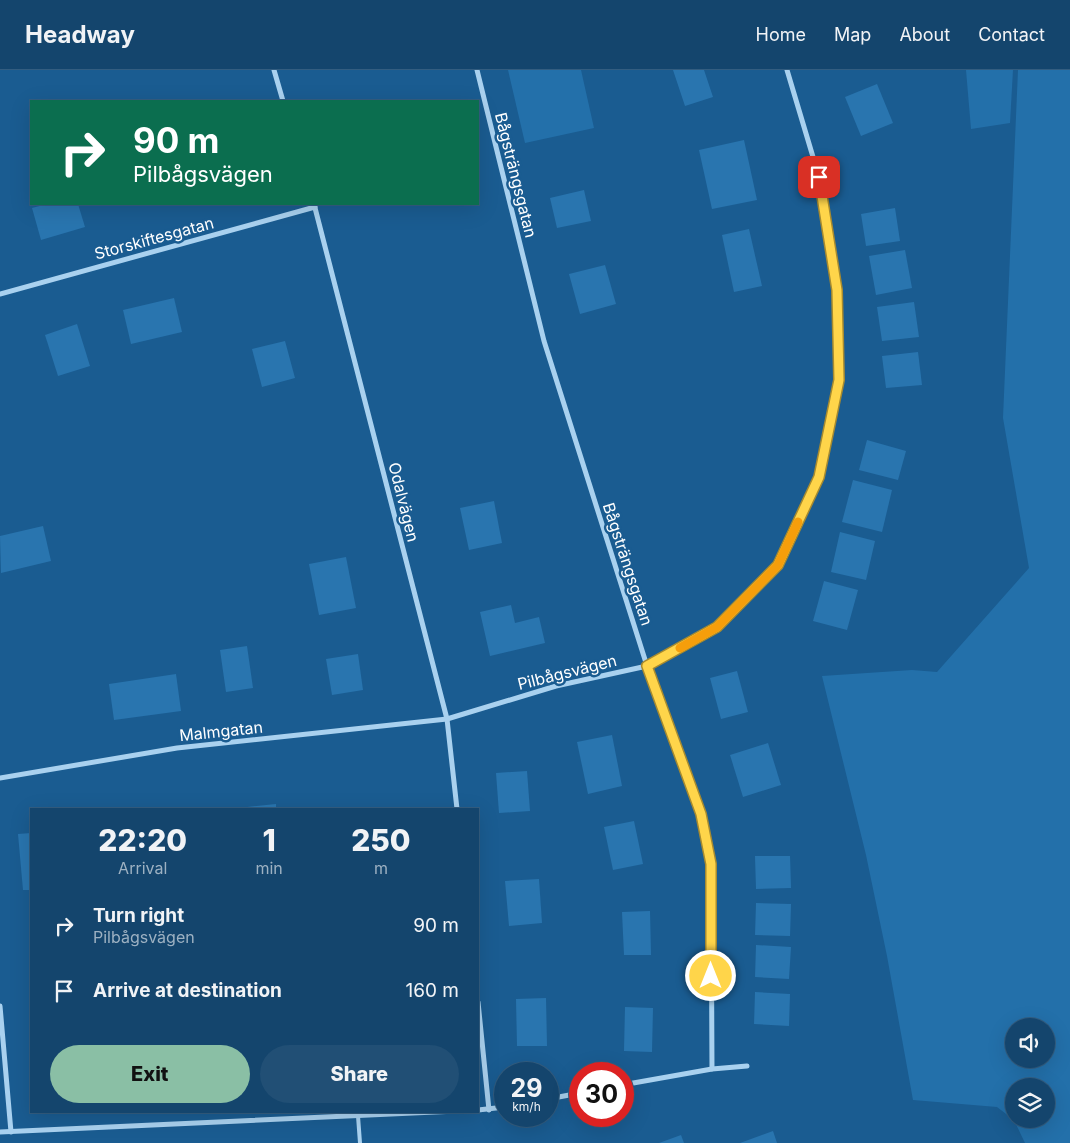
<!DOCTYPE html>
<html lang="en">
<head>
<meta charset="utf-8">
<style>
  :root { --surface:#14456d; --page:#214f75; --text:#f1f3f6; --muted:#9db1c2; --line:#335d80; --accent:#8abfa5 }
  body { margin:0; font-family:Inter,sans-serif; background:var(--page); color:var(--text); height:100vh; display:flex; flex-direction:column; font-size:19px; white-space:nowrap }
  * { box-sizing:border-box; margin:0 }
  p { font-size:16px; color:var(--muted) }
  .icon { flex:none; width:28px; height:28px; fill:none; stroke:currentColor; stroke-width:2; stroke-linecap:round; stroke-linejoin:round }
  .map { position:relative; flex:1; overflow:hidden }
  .drawer { position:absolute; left:30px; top:738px; width:449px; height:305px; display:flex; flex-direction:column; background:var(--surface); border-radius:0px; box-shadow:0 5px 20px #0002,0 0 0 1px var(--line) }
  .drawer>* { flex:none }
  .hud { position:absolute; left:30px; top:30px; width:449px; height:105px; border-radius:0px; box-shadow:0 5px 20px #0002,0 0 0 1px var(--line); background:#0b6e4f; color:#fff; overflow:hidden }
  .controls { position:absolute; left:1005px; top:948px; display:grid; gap:10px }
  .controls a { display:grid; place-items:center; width:50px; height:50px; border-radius:50%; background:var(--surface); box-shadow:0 5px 20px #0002,0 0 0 1px var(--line); font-size:25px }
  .speed { position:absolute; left:494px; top:992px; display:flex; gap:10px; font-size:25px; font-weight:700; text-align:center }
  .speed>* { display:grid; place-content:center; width:65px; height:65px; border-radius:50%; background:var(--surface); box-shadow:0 5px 20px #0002,0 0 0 1px var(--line); line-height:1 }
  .speed small { font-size:12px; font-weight:400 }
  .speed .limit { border:8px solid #d22; background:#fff; color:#111 }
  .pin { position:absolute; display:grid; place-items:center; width:42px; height:42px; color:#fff; margin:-21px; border-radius:10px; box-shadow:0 2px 8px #0006 }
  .me { position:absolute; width:55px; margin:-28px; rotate:0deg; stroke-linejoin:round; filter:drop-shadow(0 0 4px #0008) }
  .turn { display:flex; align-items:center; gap:18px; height:105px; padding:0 20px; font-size:22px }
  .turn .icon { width:65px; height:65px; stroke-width:2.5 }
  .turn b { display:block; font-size:35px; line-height:42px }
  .eta { display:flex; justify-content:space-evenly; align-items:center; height:85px; text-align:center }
  .eta b { font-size:30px; font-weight:800; line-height:35px }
  .cta { display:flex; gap:10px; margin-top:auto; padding:10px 20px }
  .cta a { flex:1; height:58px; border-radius:30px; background:var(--accent); color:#111; font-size:20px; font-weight:800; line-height:58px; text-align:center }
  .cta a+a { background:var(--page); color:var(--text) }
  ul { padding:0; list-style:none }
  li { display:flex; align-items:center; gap:15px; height:65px; padding:0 20px }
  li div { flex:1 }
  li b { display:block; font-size:19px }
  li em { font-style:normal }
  header { display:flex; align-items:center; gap:30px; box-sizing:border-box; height:70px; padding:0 25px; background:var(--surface); border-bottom:1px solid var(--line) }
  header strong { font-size:24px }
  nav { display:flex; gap:28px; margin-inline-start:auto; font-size:18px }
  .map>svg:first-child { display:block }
  .green { fill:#2370aa; fill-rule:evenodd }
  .building { fill:#2975af }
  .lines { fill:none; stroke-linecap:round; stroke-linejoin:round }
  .service { stroke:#a9d1ef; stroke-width:4 }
  .minor { stroke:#a9d1ef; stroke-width:5 }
  .route-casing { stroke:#a68a30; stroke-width:12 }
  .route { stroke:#ffd54a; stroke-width:9 }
  .slow { stroke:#f59e0b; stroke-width:9 }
  .labels { text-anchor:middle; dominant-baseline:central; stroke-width:5; stroke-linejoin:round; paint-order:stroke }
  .street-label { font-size:16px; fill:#fff; stroke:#1a5c91 }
</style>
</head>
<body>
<header>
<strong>Headway</strong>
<nav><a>Home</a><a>Map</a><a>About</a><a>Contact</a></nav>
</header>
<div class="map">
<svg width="1070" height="1073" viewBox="0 0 1070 1073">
  <rect width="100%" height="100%" fill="#1a5c91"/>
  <g class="green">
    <polygon points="508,0 581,0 594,58 525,73"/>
    <polygon points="966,0 1013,0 1010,53 971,59"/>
    <path d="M1018,0H1070V1073H1025L1014,1050L997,1037L913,1030L887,886L866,785L822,606L912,600L937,602L1029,498L1003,348ZM1014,956H1046V989H1014ZM1014,1016H1046V1049H1014Z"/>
  </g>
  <g class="building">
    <polygon points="673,0 704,0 713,27 685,36"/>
    <polygon points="877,14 893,53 861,66 845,27"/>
    <polygon points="744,70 757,130 712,139 699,80"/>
    <polygon points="584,120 591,151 557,158 550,128"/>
    <polygon points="47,134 78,134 85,157 41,170 32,138"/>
    <polygon points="895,138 900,171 866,176 861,144"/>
    <polygon points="749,159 762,216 734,222 722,165"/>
    <polygon points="905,180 912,218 876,225 869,186"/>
    <polygon points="605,195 616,234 580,244 569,204"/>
    <polygon points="174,228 182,262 131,274 123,240"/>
    <polygon points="914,232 919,267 882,271 877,237"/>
    <polygon points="77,254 90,296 58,306 45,265"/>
    <polygon points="285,271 295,308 262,317 252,279"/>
    <polygon points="918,282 922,315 886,318 882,286"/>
    <polygon points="867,370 906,381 898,410 859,400"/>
    <polygon points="853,410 892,420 882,462 842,452"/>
    <polygon points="494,431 502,473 469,480 460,438"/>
    <polygon points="43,456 51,491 1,503 0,466"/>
    <polygon points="840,462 875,471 866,510 831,502"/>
    <polygon points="346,487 356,538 319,545 309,494"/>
    <polygon points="824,511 858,520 847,560 813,551"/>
    <polygon points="511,535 515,553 539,547 545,573 490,586 480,542"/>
    <polygon points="247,576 253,618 226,622 220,580"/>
    <polygon points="358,584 363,620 332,625 326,589"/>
    <polygon points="737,601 748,642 721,649 710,608"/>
    <polygon points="176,604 181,641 114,650 109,614"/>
    <polygon points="612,665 622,716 588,724 577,672"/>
    <polygon points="768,673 781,715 743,727 730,685"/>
    <polygon points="527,701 530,741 499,743 496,703"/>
    <polygon points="276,734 276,739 247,739 247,737"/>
    <polygon points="634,751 643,794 613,800 604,757"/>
    <polygon points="31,763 31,820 23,820 18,764"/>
    <polygon points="755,786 790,786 791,818 756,819"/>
    <polygon points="539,809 542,853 509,856 505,811"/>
    <polygon points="756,833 791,834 790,866 755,865"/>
    <polygon points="650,841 651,885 624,885 622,842"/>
    <polygon points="756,875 791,877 789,909 755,907"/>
    <polygon points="755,922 790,924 789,956 754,954"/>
    <polygon points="546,928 547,976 517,976 516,929"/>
    <polygon points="625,937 653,938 652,982 624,981"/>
    <polygon points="773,1061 777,1073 740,1073"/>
    <polygon points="681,1065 684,1073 659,1073"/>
  </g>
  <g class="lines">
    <polyline class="service" points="358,1046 360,1073"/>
    <g class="minor">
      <polyline points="274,0 283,31"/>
      <polyline points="477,0 544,271 647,596 701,744 711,794 712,999"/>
      <polyline points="314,134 447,649 457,739"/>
      <polyline points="0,224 315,137"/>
      <polyline points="0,708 177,678 447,649 556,616 647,596 717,557 778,495 819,407 839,310 837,220 819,107 787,0"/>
      <polyline points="478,932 489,1040"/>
      <polyline points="0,936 11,1062"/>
      <polyline points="622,1015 712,999 747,996"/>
      <polyline points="548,1029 580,1023"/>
      <polyline points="478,1040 505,1037"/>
      <polyline points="0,1062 457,1041"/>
    </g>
  </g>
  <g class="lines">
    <g class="route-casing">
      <polyline id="route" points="711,906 711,794 701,744 647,596 717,557 778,495 819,407 839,310 837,220 819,107"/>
    </g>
    <use href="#route" class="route"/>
    <polyline class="slow" points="680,578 717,557 778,495 798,452"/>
  </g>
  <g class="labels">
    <g class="street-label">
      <text transform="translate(516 105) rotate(76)">Bågsträngsgatan</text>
      <text transform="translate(154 168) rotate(-15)">Storskiftesgatan</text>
      <text transform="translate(404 432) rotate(76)">Odalvägen</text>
      <text transform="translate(628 494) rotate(72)">Bågsträngsgatan</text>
      <text transform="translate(567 602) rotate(-14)">Pilbågsvägen</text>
      <text transform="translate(221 661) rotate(-6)">Malmgatan</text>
    </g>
  </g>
</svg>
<div class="controls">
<a><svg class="icon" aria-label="sound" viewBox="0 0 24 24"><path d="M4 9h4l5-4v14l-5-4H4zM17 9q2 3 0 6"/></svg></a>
<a><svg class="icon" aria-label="layers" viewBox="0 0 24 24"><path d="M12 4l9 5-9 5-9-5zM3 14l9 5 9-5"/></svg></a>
</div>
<div class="speed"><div>29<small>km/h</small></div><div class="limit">30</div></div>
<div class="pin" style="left:819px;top:107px;background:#d93025"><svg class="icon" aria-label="arrive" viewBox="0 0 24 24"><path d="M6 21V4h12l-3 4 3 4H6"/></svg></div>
<svg class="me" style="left:711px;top:906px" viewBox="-20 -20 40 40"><circle r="17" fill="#ffd54a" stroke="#fff" stroke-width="3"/><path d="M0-11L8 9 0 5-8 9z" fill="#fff"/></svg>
<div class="hud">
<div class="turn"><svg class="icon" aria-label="right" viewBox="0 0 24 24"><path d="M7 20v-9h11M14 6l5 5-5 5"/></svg><div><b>90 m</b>Pilbågsvägen</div></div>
</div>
<section class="drawer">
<div class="eta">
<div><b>22:20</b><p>Arrival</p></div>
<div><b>1</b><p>min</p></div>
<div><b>250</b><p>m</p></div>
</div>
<ul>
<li><svg class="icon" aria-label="right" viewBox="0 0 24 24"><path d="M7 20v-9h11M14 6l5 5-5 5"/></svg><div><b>Turn right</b><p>Pilbågsvägen</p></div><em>90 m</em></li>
<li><svg class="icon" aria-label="arrive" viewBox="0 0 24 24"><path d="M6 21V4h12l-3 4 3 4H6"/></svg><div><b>Arrive at destination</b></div><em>160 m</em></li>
</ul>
<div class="cta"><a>Exit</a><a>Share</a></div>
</section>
</div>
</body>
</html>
